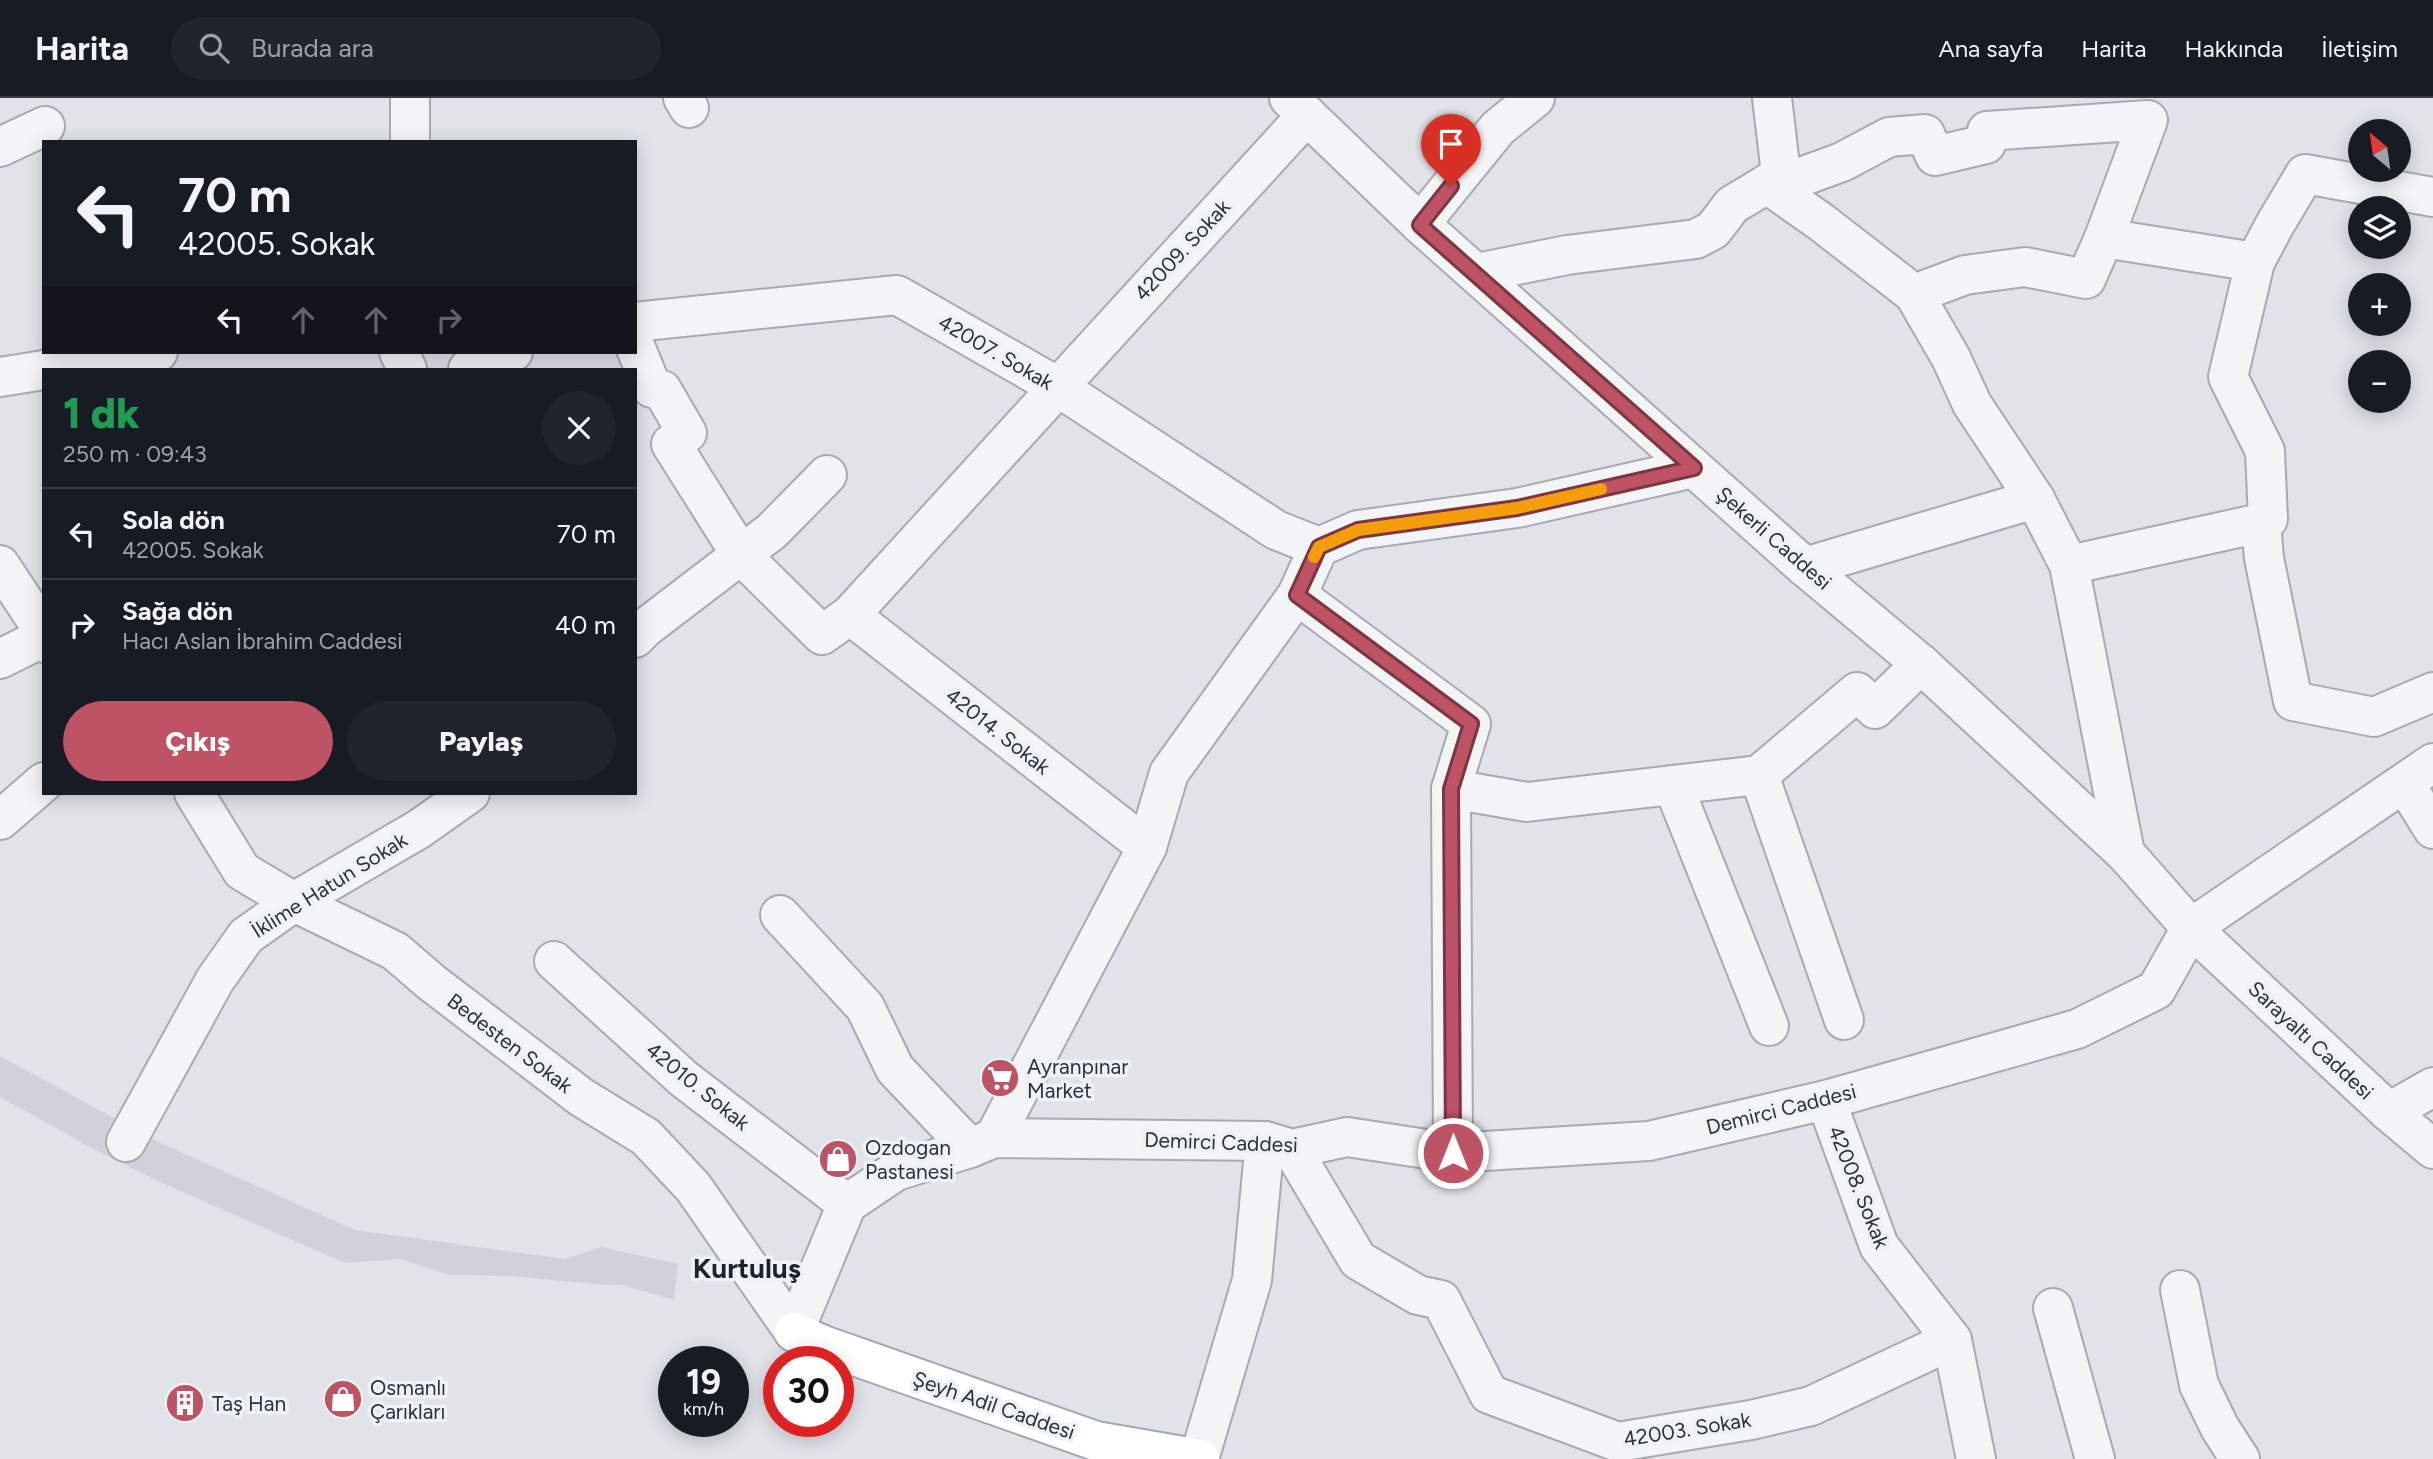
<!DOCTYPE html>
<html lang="tr">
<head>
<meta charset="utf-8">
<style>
  :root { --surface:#171b24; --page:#20242c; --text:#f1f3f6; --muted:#9ea1a6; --line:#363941; --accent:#bf5366 }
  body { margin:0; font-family:Figtree,sans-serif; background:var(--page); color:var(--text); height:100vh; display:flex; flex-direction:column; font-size:26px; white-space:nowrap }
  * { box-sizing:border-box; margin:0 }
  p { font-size:23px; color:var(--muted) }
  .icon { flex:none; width:38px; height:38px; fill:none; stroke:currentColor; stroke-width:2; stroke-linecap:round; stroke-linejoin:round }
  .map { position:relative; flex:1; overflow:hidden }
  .side { position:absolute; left:42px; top:270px; width:595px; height:427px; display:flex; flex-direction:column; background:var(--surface); border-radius:0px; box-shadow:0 4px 18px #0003 }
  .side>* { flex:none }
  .hud { position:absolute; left:42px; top:42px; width:595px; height:214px; border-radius:0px; box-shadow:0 4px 18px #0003; background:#171b24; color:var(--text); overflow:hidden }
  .needle { width:46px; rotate:331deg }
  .buttons { position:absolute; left:2348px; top:21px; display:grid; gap:14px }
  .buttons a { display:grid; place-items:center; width:63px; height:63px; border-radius:50%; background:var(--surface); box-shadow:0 4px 18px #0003; font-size:35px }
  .speed { position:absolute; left:658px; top:1248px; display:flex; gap:14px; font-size:35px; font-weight:700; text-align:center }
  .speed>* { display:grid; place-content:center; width:91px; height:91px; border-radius:50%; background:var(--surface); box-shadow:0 4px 18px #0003; line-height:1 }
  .speed small { font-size:18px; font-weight:400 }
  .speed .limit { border:10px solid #d22; background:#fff; color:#111 }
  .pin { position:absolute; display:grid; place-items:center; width:60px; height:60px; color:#fff; margin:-72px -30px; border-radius:50% 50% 50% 0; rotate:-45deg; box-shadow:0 0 7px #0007 }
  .pin .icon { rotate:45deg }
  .me { position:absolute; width:77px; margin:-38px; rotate:0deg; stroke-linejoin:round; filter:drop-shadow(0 0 5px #0008) }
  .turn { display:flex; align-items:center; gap:24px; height:147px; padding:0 21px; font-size:32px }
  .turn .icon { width:91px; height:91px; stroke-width:2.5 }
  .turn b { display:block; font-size:49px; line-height:60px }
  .lanes { display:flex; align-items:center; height:66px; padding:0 21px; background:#0003; justify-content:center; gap:35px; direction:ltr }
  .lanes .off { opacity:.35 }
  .round { display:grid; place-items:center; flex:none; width:74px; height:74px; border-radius:37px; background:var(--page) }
  .headline { display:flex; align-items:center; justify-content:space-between; height:119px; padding:0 21px }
  h1 { font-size:42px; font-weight:800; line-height:52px; color:#1e9e55 }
  .button { display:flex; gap:14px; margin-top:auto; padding:14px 21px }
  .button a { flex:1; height:80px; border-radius:42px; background:var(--accent); color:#fff; font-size:28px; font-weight:800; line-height:80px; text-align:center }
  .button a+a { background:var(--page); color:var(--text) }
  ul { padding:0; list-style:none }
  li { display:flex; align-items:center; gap:21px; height:91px; padding:0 21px; border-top:2px solid var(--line) }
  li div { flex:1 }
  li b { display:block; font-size:26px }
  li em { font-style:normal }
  header { display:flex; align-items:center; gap:42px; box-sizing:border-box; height:98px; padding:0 35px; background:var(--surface); border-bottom:2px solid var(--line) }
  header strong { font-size:33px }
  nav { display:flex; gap:38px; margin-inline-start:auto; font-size:24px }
  .search { width:490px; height:63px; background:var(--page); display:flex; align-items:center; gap:18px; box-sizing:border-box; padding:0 24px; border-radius:38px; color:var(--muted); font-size:26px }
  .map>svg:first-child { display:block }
  .built { fill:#cfd3d9 }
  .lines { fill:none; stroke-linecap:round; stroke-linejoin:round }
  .minor-casing { stroke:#a6aab1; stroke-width:42 }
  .major-casing { stroke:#a1a8b2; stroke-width:42 }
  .minor { stroke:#f2f4f6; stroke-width:38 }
  .major { stroke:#fff; stroke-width:38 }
  .route-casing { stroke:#7c3642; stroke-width:18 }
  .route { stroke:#bf5366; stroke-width:12 }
  .slow { stroke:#f59e0b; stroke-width:12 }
  .labels { text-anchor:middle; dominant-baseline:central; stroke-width:7; stroke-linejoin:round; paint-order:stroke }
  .street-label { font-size:21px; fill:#2b323d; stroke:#eff2f5 }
  .poi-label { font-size:21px; fill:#2b323d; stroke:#eff2f5; text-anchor:start }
  .district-label { font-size:28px; font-weight:bold; fill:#1d232e; stroke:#eff2f5 }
</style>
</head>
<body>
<header>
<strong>Harita</strong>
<div class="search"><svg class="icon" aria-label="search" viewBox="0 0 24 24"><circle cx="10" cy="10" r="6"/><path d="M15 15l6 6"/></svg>Burada ara</div>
<nav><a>Ana sayfa</a><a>Harita</a><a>Hakkında</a><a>İletişim</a></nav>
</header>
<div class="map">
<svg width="2433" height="1361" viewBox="0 0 2433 1361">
  <rect width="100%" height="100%" fill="#e0e3e7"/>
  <polygon class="built" points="0,958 156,1043 355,1132 565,1161 601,1149 678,1166 674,1202 622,1187 594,1186 511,1178 450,1177 400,1161 345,1165 173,1090 97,1053 0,999"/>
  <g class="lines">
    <g class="minor-casing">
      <g id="minor">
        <polyline points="410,0 410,44"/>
        <polyline points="683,0 689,10"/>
        <polyline points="1289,0 1420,126 1805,469 1921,566 2125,755 2191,830 2389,1014 2433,1051"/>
        <polyline points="1772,0 1781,76"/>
        <polyline points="0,49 45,28"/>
        <polyline points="1767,86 1781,76 1798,80 1842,64 1889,39 1925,36 1935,58 1986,46 1987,33 2148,22 2104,140 2086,181 2025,169 1965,177 1914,196"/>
        <polyline points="1420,126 1498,30 1535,0"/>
        <polyline points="2104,140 2255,164"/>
        <polyline points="1477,175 1567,157 1696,141 1713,132 1732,107 1767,86 1821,124 1914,196 1951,260 1972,306 2035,401 2069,467 2125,755"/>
        <polyline points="635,224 897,197 1058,289 1276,432 1319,449"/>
        <polyline points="635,248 652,290 662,292 687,335 671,346 741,457 822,537 850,517 1307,17"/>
        <polyline points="399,254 407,271"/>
        <polyline points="47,271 158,254"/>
        <polyline points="468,271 513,254"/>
        <polyline points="0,279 44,272"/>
        <polyline points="2261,425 2268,421 2265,353 2228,279 2255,164 2274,128 2305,76 2433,99"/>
        <polyline points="0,467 33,517 44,526"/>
        <polyline points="2069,467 2261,425 2264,460 2293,603 2374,619 2433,594"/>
        <polyline points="1805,469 2035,401"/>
        <polyline points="1297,497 1471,626 1451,691 1453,1055"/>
        <polyline points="850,517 1147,749"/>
        <polyline points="635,540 645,530 772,433 827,377"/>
        <polyline points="0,561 38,542 44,545"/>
        <polyline points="1759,677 1844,922"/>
        <polyline points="2405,686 2433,731"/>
        <polyline points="1673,687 1769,928"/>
        <polyline points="1451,691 1527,704 1759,677 1857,594 1875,611 1921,566"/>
        <polyline points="194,695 242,773 294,804 395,853 431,884 581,999 646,1039 693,1089 794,1234"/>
        <polyline points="0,722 44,684"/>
        <polyline points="780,817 865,909 895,971 970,1050"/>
        <polyline points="554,863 684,981 847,1106"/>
        <polyline points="1826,1002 1879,1148 1952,1242 1976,1361"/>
        <polyline points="2389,1014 2433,989"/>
        <polyline points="994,1040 1147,749 1169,675 1297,497 1319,449 1358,432 1517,410 1694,370"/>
        <polyline points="126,1044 215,882 246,838 294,804 419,731 470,695"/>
        <polyline points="1292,1051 1358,1162 1418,1197 1441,1202 1489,1296 1618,1344 1751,1322 1811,1308 1952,1242"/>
        <polyline points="2180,1192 2199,1287 2220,1330 2240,1361"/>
        <polyline points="2053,1210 2095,1361"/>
        <polyline points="794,1234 847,1106 896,1073 970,1050 994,1040 1265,1043 1292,1051 1347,1039 1453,1055 1649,1043 1826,1002 2077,931 2156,892 2191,830 2433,665"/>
        <polyline points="1199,1361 1252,1182 1265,1043"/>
      </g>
    </g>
    <g class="major-casing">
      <polyline id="major" points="794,1234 823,1247 1096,1343 1200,1361"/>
    </g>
    <use href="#minor" class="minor"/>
    <use href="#major" class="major"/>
  </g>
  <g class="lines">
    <g class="route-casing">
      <polyline id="route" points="1451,88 1420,127 1694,370 1517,410 1358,432 1319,449 1297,497 1471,626 1451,691 1453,1055"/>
    </g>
    <use href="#route" class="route"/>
    <polyline class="slow" points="1314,459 1319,449 1358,432 1517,410 1601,391"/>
  </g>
  <defs>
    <g id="supermarket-disc" transform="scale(2.0125)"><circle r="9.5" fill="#bf5366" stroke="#eff2f5"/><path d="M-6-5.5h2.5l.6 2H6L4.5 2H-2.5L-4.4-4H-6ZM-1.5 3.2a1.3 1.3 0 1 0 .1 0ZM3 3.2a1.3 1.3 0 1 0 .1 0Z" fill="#fff"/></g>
    <g id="shop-disc" transform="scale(2.0125)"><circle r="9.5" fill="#bf5366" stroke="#eff2f5"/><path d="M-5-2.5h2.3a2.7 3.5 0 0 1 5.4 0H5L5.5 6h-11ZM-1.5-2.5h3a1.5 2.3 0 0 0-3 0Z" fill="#fff"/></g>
    <g id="building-disc" transform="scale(2.0125)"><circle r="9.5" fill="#bf5366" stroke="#eff2f5"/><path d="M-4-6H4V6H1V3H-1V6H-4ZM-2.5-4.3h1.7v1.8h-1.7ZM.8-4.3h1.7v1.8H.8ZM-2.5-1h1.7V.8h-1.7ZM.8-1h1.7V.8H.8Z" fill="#fff"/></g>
  </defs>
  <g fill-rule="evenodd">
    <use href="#supermarket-disc" x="1000" y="980"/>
    <use href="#shop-disc" x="838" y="1061"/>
    <use href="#shop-disc" x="343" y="1301"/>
    <use href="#building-disc" x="185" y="1305"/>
  </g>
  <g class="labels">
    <g class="street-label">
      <text transform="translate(1182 152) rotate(-47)">42009. Sokak</text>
      <text transform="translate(996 254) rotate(30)">42007. Sokak</text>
      <text transform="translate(1774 440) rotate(41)">Şekerli Caddesi</text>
      <text transform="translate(998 633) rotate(38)">42014. Sokak</text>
      <text transform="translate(329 787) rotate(-32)">İklime Hatun Sokak</text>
      <text transform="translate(2311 942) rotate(43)">Sarayaltı Caddesi</text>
      <text transform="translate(510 945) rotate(37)">Bedesten Sokak</text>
      <text transform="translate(698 988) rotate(39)">42010. Sokak</text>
      <text transform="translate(1781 1011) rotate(-14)">Demirci Caddesi</text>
      <text transform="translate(1221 1044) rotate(2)">Demirci Caddesi</text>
      <text transform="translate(1859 1089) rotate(68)">42008. Sokak</text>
      <text transform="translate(994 1307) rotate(19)">Şeyh Adil Caddesi</text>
      <text transform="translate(1687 1331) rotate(-9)">42003. Sokak</text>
    </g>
    <g class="poi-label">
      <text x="1027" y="968">Ayranpınar<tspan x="1027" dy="24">Market</tspan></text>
      <text x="865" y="1049">Ozdogan<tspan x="865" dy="24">Pastanesi</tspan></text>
      <text x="370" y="1289">Osmanlı<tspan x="370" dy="24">Çarıkları</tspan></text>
      <text x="212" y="1305">Taş Han</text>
    </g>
    <g class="district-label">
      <text x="747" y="1170">Kurtuluş</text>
    </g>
  </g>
</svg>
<div class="buttons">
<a><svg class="needle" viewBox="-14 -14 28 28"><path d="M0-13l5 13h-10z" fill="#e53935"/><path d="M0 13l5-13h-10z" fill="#9ea1a6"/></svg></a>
<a><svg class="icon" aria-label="layers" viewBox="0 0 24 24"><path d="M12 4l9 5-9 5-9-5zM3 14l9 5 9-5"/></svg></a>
<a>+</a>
<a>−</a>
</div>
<div class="speed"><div>19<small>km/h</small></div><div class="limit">30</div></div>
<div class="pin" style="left:1451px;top:88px;background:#d93025"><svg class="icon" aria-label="arrive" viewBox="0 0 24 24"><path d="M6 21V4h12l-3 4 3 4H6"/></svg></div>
<svg class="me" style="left:1453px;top:1055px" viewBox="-20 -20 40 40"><circle r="17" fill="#bf5366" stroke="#fff" stroke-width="3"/><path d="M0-11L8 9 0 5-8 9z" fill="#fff"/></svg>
<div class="hud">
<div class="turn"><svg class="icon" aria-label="left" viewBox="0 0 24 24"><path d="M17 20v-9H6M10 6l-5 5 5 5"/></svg><div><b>70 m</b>42005. Sokak</div></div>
<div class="lanes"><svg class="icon" aria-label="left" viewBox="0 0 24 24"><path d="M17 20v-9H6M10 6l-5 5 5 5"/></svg><svg class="icon off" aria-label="ahead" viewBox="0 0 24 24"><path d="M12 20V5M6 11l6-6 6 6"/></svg><svg class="icon off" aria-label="ahead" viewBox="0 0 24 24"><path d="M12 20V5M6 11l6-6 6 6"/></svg><svg class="icon off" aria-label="right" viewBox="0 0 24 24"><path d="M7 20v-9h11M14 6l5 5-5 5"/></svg></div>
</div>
<section class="side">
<div class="headline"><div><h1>1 dk</h1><p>250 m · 09:43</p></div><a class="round"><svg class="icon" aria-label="close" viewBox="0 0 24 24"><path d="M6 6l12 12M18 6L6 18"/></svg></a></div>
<ul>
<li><svg class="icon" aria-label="left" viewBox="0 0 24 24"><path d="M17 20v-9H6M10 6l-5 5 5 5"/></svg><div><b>Sola dön</b><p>42005. Sokak</p></div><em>70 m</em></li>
<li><svg class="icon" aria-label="right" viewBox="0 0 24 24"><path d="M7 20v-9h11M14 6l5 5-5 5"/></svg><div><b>Sağa dön</b><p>Hacı Aslan İbrahim Caddesi</p></div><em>40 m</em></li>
</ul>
<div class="button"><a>Çıkış</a><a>Paylaş</a></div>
</section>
</div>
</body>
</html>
